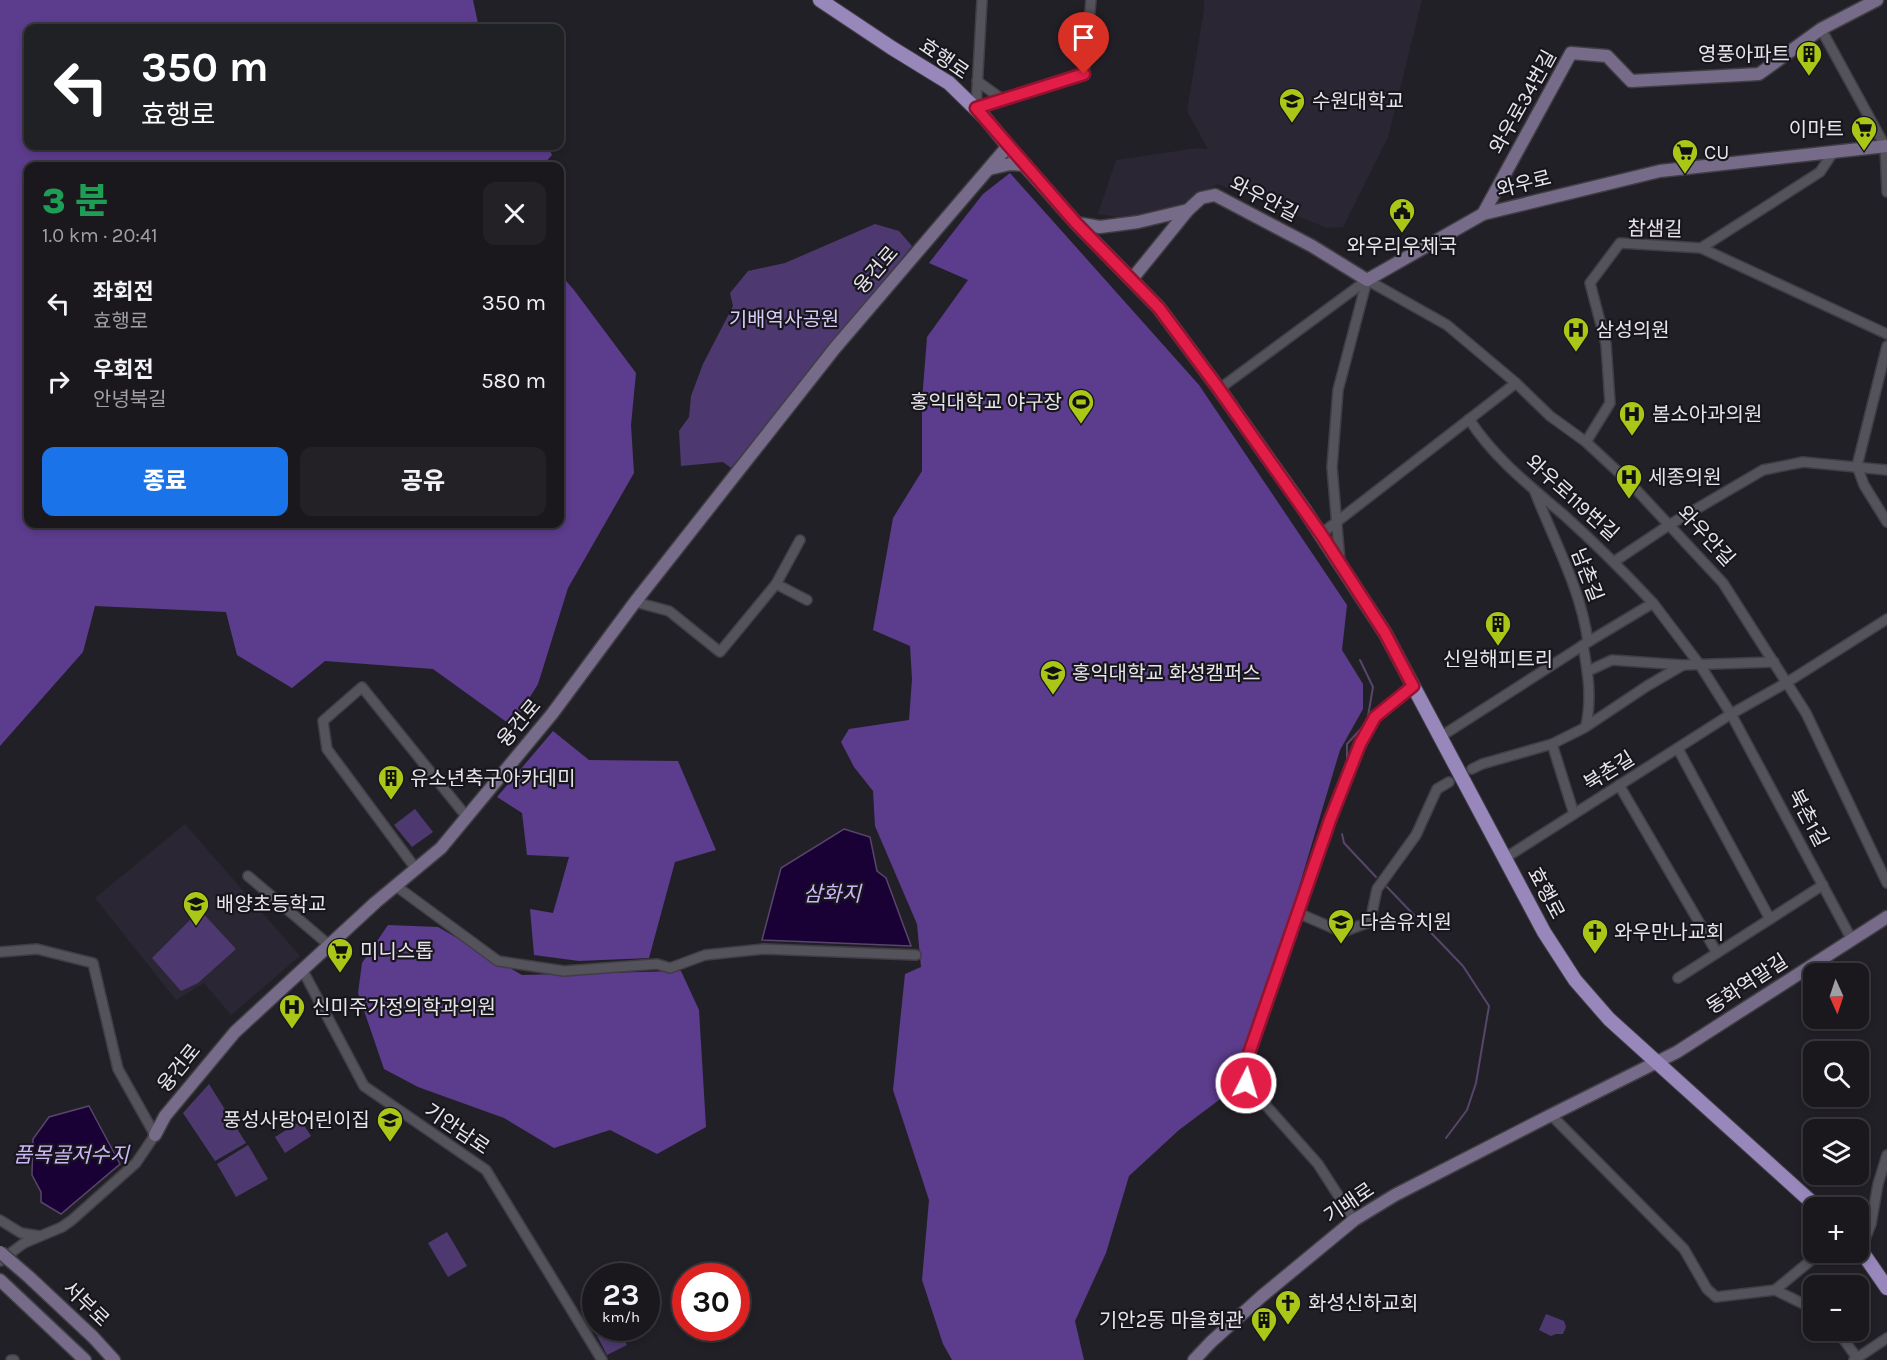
<!DOCTYPE html>
<html lang="ko">
<head>
<meta charset="utf-8">
<style>
  :root { --surface:#1a181d; --page:#232126; --text:#f1f3f6; --muted:#9fa0a4; --line:#38373b; --accent:#1a73e8 }
  body { margin:0; font-family:Karla,"Noto Sans KR",sans-serif; background:var(--page); color:var(--text); height:100vh; display:flex; flex-direction:column; font-size:22px; white-space:nowrap }
  * { box-sizing:border-box; margin:0 }
  p { font-size:20px; color:var(--muted) }
  .icon { flex:none; width:33px; height:33px; fill:none; stroke:currentColor; stroke-width:2; stroke-linecap:round; stroke-linejoin:round }
  .map { position:relative; flex:1; overflow:hidden }
  .side { position:absolute; left:24px; top:162px; width:540px; height:366px; display:flex; flex-direction:column; background:var(--surface); border-radius:12px; box-shadow:0 3px 9px #0003,0 0 0 2px var(--line) }
  .side>* { flex:none }
  .guide { position:absolute; left:24px; top:24px; width:540px; height:126px; border-radius:12px; box-shadow:0 3px 9px #0003,0 0 0 2px var(--line); background:#202124; color:#fff; overflow:hidden }
  .needle { width:39px; rotate:177deg }
  .buttons { position:absolute; left:1803px; top:963px; display:grid; gap:12px }
  .buttons a { display:grid; place-items:center; width:66px; height:66px; border-radius:12px; background:var(--surface); box-shadow:0 3px 9px #0003,0 0 0 2px var(--line); font-size:30px }
  .speed { position:absolute; left:582px; top:1263px; display:flex; gap:12px; font-size:30px; font-weight:700; text-align:center }
  .speed>* { display:grid; place-content:center; width:78px; height:78px; border-radius:50%; background:var(--surface); box-shadow:0 3px 9px #0003,0 0 0 2px var(--line); line-height:1 }
  .speed small { font-size:15px; font-weight:400 }
  .speed .limit { border:9px solid #d22; background:#fff; color:#111 }
  .pin { position:absolute; display:grid; place-items:center; width:51px; height:51px; color:#fff; margin:-62px -26px; border-radius:50% 50% 50% 0; rotate:-45deg; box-shadow:0 0 6px #0007 }
  .pin .icon { rotate:45deg }
  .me { position:absolute; width:66px; margin:-33px; rotate:5deg; stroke-linejoin:round; filter:drop-shadow(0 0 4px #0008) }
  .turn { display:flex; align-items:center; gap:21px; height:126px; padding:0 18px; font-size:27px }
  .turn .icon { width:78px; height:78px; stroke-width:2.5 }
  .turn b { display:block; font-size:42px; line-height:51px }
  .round { display:grid; place-items:center; flex:none; width:63px; height:63px; border-radius:12px; background:var(--page) }
  .summary { display:flex; align-items:center; justify-content:space-between; height:102px; padding:0 18px }
  h1 { font-size:36px; font-weight:800; line-height:45px; color:#1e9e55 }
  .action { display:flex; gap:12px; margin-top:auto; padding:12px 18px }
  .action a { flex:1; height:69px; border-radius:12px; background:var(--accent); color:#fff; font-size:24px; font-weight:800; line-height:69px; text-align:center }
  .action a+a { background:var(--page); color:var(--text) }
  ul { padding:0; list-style:none }
  li { display:flex; align-items:center; gap:18px; height:78px; padding:0 18px }
  li div { flex:1 }
  li b { display:block; font-size:22px }
  li em { font-style:normal }
  .map>svg:first-child { display:block }
  .built { fill:#2b2633 }
  .green { fill:#4d396f }
  .forest { fill:#5c3c8c }
  .water { fill:#190035; stroke:#57456b; stroke-width:1.5 }
  .lines { fill:none; stroke-linecap:round; stroke-linejoin:round }
  .stream { stroke:#57456b; stroke-width:2 }
  .street-casing { stroke:#403e44; stroke-width:12 }
  .secondary-casing { stroke:#403e44; stroke-width:15 }
  .primary-casing { stroke:#403e44; stroke-width:16 }
  .street { stroke:#54525a; stroke-width:9 }
  .secondary { stroke:#766c8a; stroke-width:12 }
  .primary { stroke:#9887bb; stroke-width:14 }
  .secondary-bridge-casing { stroke:#403e44; stroke-width:15; stroke-linecap:butt }
  .secondary-bridge { stroke:#766c8a; stroke-width:12 }
  .route-casing { stroke:#92132f; stroke-width:15 }
  .route { stroke:#e11d48; stroke-width:10 }
  .labels { text-anchor:middle; dominant-baseline:central; stroke-width:4.5; stroke-linejoin:round; paint-order:stroke }
  .poi-label { font-size:20px; fill:#e7e5ea; stroke:#18161d; text-anchor:start }
  .street-label { font-size:20px; fill:#e7e5ea; stroke:#18161d }
  .park-label { font-size:20px; fill:#d9cbf7; stroke:#18161d }
  .water-label { font-size:21px; font-style:italic; fill:#ccb6f8; stroke:#18161d }
</style>
</head>
<body>
<div class="map">
<svg width="1887" height="1360" viewBox="0 0 1887 1360">
  <rect width="100%" height="100%" fill="#222027"/>
  <g class="built">
    <polygon points="1204,0 1422,0 1388,137 1343,227 1327,228 1218,184 1202,192 1171,210 1123,218 1098,214 1116,160 1198,148 1208,149 1187,111 1204,10"/>
    <polygon points="185,824 300,956 231,1015 204,983 176,1000 95,898"/>
  </g>
  <g class="green">
    <polygon points="875,224 899,231 912,246 731,468 723,462 681,466 679,431 689,417 691,396 703,364 733,306 730,293 748,271 785,263"/>
    <polygon points="415,809 433,832 412,847 394,825"/>
    <polygon points="200,910 236,949 198,983 181,991 152,958"/>
    <polygon points="209,1084 246,1143 215,1161 183,1113"/>
    <polygon points="301,1121 311,1136 285,1153 275,1137"/>
    <polygon points="248,1145 268,1179 236,1197 217,1164"/>
    <polygon points="447,1232 467,1266 448,1277 428,1243"/>
    <polygon points="1546,1314 1564,1321 1566,1327 1563,1334 1556,1334 1551,1336 1539,1330"/>
    <polygon points="595,1324 596,1328 618,1328 627,1345 607,1355 592,1326"/>
  </g>
  <g class="forest">
    <polygon points="0,0 473,0 479,28 28,28 28,146 548,146 552,155 542,166 28,166 28,524 560,524 560,274 574,290 636,373 631,425 634,473 568,588 538,684 512,726 433,669 325,661 292,688 237,655 226,612 95,606 83,652 0,746"/>
    <polygon points="1010,173 1199,385 1347,605 1342,650 1363,684 1363,709 1340,750 1281,947 1236,1083 1223,1097 1179,1130 1129,1176 1106,1253 1075,1321 1084,1360 952,1360 943,1344 922,1280 929,1200 893,1090 905,974 921,967 917,924 875,826 873,791 854,767 841,742 849,729 909,720 912,679 910,646 873,630 893,518 922,471 922,401 927,337 968,280 929,263 983,194"/>
    <polygon points="553,731 589,760 678,761 716,850 675,862 649,958 579,961 534,955 530,909 553,913 569,857 527,855 522,813 497,797"/>
    <polygon points="388,925 438,927 522,975 681,971 699,1010 706,1127 657,1154 610,1130 554,1148 504,1118 418,1087 384,1069 358,993 362,963"/>
  </g>
  <g class="water">
    <polygon points="844,829 870,837 877,871 886,878 911,946 762,940 781,868"/>
    <polygon points="89,1106 120,1164 61,1214 41,1202 41,1192 32,1175 33,1139 49,1117"/>
  </g>
  <g class="lines">
    <g class="stream">
      <polyline points="1347,761 1347,744 1367,722 1373,687 1360,660"/>
      <polyline points="1342,834 1344,843 1376,877"/>
      <polyline points="1387,887 1463,966 1489,1006 1476,1083 1467,1110 1446,1138"/>
    </g>
    <g class="street-casing">
      <g id="street">
        <polyline points="982,0 976,108 1084,74 1091,0"/>
        <polyline points="1821,29 1885,146 1887,192"/>
        <polyline points="977,81 1002,99"/>
        <polyline points="1701,248 1820,172 1834,151"/>
        <polyline points="1367,280 1447,325 1516,383 1550,416 1586,442 1630,483 1723,583 1806,713 1887,883"/>
        <polyline points="1887,346 1857,466 1864,485 1887,522"/>
        <polyline points="1219,389 1367,280"/>
        <path d="M1469,419C1493,457 1531,487 1565,516C1596,544 1625,573 1653,603"/>
        <polyline points="1586,442 1610,403 1606,344 1590,283 1620,243 1701,248 1887,334"/>
        <path d="M1535,492C1554,541 1581,589 1588,642"/>
        <polyline points="1321,534 1516,383"/>
        <polyline points="1615,561 1669,525 1763,470 1803,462 1887,470"/>
        <polyline points="1340,562 1332,467 1338,390 1367,280"/>
        <polyline points="776,584 807,600"/>
        <polyline points="635,602 669,611 720,652 776,584 800,540"/>
        <path d="M1583,645C1588,674 1592,697 1586,726"/>
        <polyline points="1588,671 1612,660 1683,665"/>
        <polyline points="1440,737 1588,642 1653,603 1700,665 1731,714 1852,940"/>
        <polyline points="1552,744 1574,814"/>
        <polyline points="1678,749 1770,919"/>
        <polyline points="1472,769 1482,764 1552,744 1584,728 1647,686 1683,665 1774,662"/>
        <polyline points="1619,785 1717,953"/>
        <polyline points="1505,858 1731,714 1786,683 1887,619"/>
        <polyline points="416,869 327,749 323,721 362,687 466,816"/>
        <polyline points="248,876 329,945"/>
        <polyline points="396,886 498,961 564,971 657,964 670,968 705,955 764,949 916,955"/>
        <polyline points="1298,913 1342,932 1370,922 1377,889 1416,835 1437,789 1449,782"/>
        <polyline points="0,952 37,949 93,963 118,1069 155,1135 136,1163 72,1220 62,1227 24,1243 0,1261"/>
        <polyline points="302,969 364,1086 486,1170 602,1360"/>
        <polyline points="1678,978 1823,885"/>
        <polyline points="1551,1115 1684,1249 1707,1289 1716,1297 1775,1290 1814,1309"/>
        <polyline points="0,1220 21,1233 40,1236"/>
        <polyline points="1354,1220 1318,1164 1246,1083 1245,1065 1330,820 1360,744 1375,717 1413,686"/>
        <polyline points="1861,1249 1871,1224 1878,1184 1887,1155"/>
        <polyline points="1775,1290 1821,1252"/>
        <polyline points="1837,1330 1857,1358"/>
        <polyline points="11,1360 14,1360"/>
        <polyline points="1854,1360 1887,1338"/>
      </g>
    </g>
    <g class="secondary-casing">
      <g id="secondary">
        <polyline points="989,169 1010,164 1026,165"/>
        <polyline points="1483,214 1571,53 1607,56 1631,81 1759,74 1821,29 1877,0"/>
        <polyline points="1076,223 1100,227 1138,222 1188,210"/>
        <polyline points="1132,279 1188,210 1201,198 1215,195 1312,246 1367,280 1483,214 1660,171 1887,146"/>
        <polyline points="155,1135 165,1116 235,1032 376,902 441,848 552,714 635,602 835,348 1008,146"/>
        <polyline points="29,1277 93,1337 114,1360"/>
        <polyline points="0,1280 85,1360"/>
        <polyline points="1194,1360 1211,1342 1262,1296 1354,1220 1395,1195 1551,1115 1677,1052 1887,917"/>
      </g>
    </g>
    <g class="primary-casing">
      <g id="primary">
        <polyline points="820,0 892,48 949,83 985,118 1008,146 1076,223 1159,308 1219,389 1304,509 1385,633 1544,932 1575,980 1609,1019 1818,1208"/>
        <polyline points="1858,1246 1887,1288"/>
      </g>
    </g>
    <use href="#street" class="street"/>
    <use href="#secondary" class="secondary"/>
    <use href="#primary" class="primary"/>
    <g class="secondary-bridge-casing">
      <polyline id="secondary-bridge" points="0,1252 29,1277"/>
    </g>
    <use href="#secondary-bridge" class="secondary-bridge"/>
  </g>
  <g class="lines">
    <g class="route-casing">
      <polyline id="route" points="1084,74 976,108 1076,223 1159,308 1219,389 1321,534 1385,633 1413,686 1375,717 1360,744 1330,820 1245,1065 1246,1083"/>
    </g>
    <use href="#route" class="route"/>
  </g>
  <defs>
    <g id="building-pin" transform="scale(1.35)"><path d="M0 17L-7.5 6A9.5 9.5 0 1 1 7.5 6Z" fill="#aac718" stroke="#18161d"/><path d="M-4-6H4V6H1V3H-1V6H-4ZM-2.5-4.3h1.7v1.8h-1.7ZM.8-4.3h1.7v1.8H.8ZM-2.5-1h1.7V.8h-1.7ZM.8-1h1.7V.8H.8Z" fill="#111"/></g>
    <g id="university-pin" transform="scale(1.35)"><path d="M0 17L-7.5 6A9.5 9.5 0 1 1 7.5 6Z" fill="#aac718" stroke="#18161d"/><path d="M0-5L7-2L0 1L-7-2ZM-4 1L0 2.5L4 1V4Q0 6-4 4Z" fill="#111"/></g>
    <g id="supermarket-pin" transform="scale(1.35)"><path d="M0 17L-7.5 6A9.5 9.5 0 1 1 7.5 6Z" fill="#aac718" stroke="#18161d"/><path d="M-6-5.5h2.5l.6 2H6L4.5 2H-2.5L-4.4-4H-6ZM-1.5 3.2a1.3 1.3 0 1 0 .1 0ZM3 3.2a1.3 1.3 0 1 0 .1 0Z" fill="#111"/></g>
    <g id="civic-pin" transform="scale(1.35)"><path d="M0 17L-7.5 6A9.5 9.5 0 1 1 7.5 6Z" fill="#aac718" stroke="#18161d"/><path d="M-.6-6.5H3V-4.5H.6V-3L4-1V1h2V6H-6V1h2V-1L-.6-3ZM-1.2 2.5V6h2.4V2.5Z" fill="#111"/></g>
    <g id="hospital-pin" transform="scale(1.35)"><path d="M0 17L-7.5 6A9.5 9.5 0 1 1 7.5 6Z" fill="#aac718" stroke="#18161d"/><path d="M-5-5h3v3.5h4V-5h3V5h-3V1.5h-4V5h-3Z" fill="#111"/></g>
    <g id="stadium-pin" transform="scale(1.35)"><path d="M0 17L-7.5 6A9.5 9.5 0 1 1 7.5 6Z" fill="#aac718" stroke="#18161d"/><path d="M0-5a6.5 5 0 1 0 0 10a6.5 5 0 1 0 0-10ZM-3.5-1.8h7v3.6h-7Z" fill="#111"/></g>
    <g id="school-pin" transform="scale(1.35)"><path d="M0 17L-7.5 6A9.5 9.5 0 1 1 7.5 6Z" fill="#aac718" stroke="#18161d"/><path d="M0-5L7-2L0 1L-7-2ZM-4 1L0 2.5L4 1V4Q0 6-4 4Z" fill="#111"/></g>
    <g id="church-pin" transform="scale(1.35)"><path d="M0 17L-7.5 6A9.5 9.5 0 1 1 7.5 6Z" fill="#aac718" stroke="#18161d"/><path d="M-1.2-6h2.4v3.5h3.3v2.4h-3.3V6h-2.4V-.1h-3.3v-2.4h3.3Z" fill="#111"/></g>
  </defs>
  <g fill-rule="evenodd">
    <use href="#building-pin" x="1809" y="54"/>
    <use href="#university-pin" x="1292" y="101"/>
    <use href="#supermarket-pin" x="1864" y="129"/>
    <use href="#supermarket-pin" x="1685" y="152"/>
    <use href="#civic-pin" x="1402" y="211"/>
    <use href="#hospital-pin" x="1576" y="330"/>
    <use href="#stadium-pin" x="1081" y="402"/>
    <use href="#hospital-pin" x="1632" y="414"/>
    <use href="#hospital-pin" x="1629" y="477"/>
    <use href="#building-pin" x="1498" y="624"/>
    <use href="#university-pin" x="1053" y="673"/>
    <use href="#building-pin" x="391" y="778"/>
    <use href="#school-pin" x="196" y="904"/>
    <use href="#school-pin" x="1341" y="922"/>
    <use href="#church-pin" x="1595" y="932"/>
    <use href="#supermarket-pin" x="340" y="951"/>
    <use href="#hospital-pin" x="292" y="1007"/>
    <use href="#school-pin" x="390" y="1120"/>
    <use href="#church-pin" x="1288" y="1303"/>
    <use href="#building-pin" x="1264" y="1320"/>
  </g>
  <g class="labels">
    <g class="poi-label">
      <text x="1790" y="54" text-anchor="end">영풍아파트</text>
      <text x="1312" y="101">수원대학교</text>
      <text x="1844" y="129" text-anchor="end">이마트</text>
      <text x="1704" y="152">CU</text>
      <text x="1402" y="246" text-anchor="middle">와우리우체국</text>
      <text x="1596" y="330">삼성의원</text>
      <text x="1062" y="402" text-anchor="end">홍익대학교 야구장</text>
      <text x="1652" y="414">봄소아과의원</text>
      <text x="1648" y="477">세종의원</text>
      <text x="1498" y="659" text-anchor="middle">신일해피트리</text>
      <text x="1072" y="673">홍익대학교 화성캠퍼스</text>
      <text x="410" y="778">유소년축구아카데미</text>
      <text x="216" y="904">배양초등학교</text>
      <text x="1360" y="922">다솜유치원</text>
      <text x="1614" y="932">와우만나교회</text>
      <text x="360" y="951">미니스톱</text>
      <text x="312" y="1007">신미주가정의학과의원</text>
      <text x="370" y="1120" text-anchor="end">풍성사랑어린이집</text>
      <text x="1308" y="1303">화성신하교회</text>
      <text x="1244" y="1320" text-anchor="end">기안2동 마을회관</text>
    </g>
    <g class="street-label">
      <text transform="translate(944 59) rotate(35)">효행로</text>
      <text transform="translate(1523 102) rotate(-61)">와우로34번길</text>
      <text transform="translate(1524 184) rotate(-14)">와우로</text>
      <text transform="translate(1264 199) rotate(27)">와우안길</text>
      <text transform="translate(1655 229) rotate(1)">참샘길</text>
      <text transform="translate(876 270) rotate(-49)">융건로</text>
      <text transform="translate(1572 498) rotate(42)">와우로119번길</text>
      <text transform="translate(1706 536) rotate(47)">와우안길</text>
      <text transform="translate(1587 575) rotate(69)">남촌길</text>
      <text transform="translate(519 723) rotate(-50)">융건로</text>
      <text transform="translate(1609 771) rotate(-32)">북촌길</text>
      <text transform="translate(1808 818) rotate(62)">북촌1길</text>
      <text transform="translate(1546 893) rotate(62)">효행로</text>
      <text transform="translate(1747 984) rotate(-33)">동화역말길</text>
      <text transform="translate(179 1068) rotate(-51)">융건로</text>
      <text transform="translate(457 1129) rotate(34)">기안남로</text>
      <text transform="translate(1349 1203) rotate(-34)">기배로</text>
      <text transform="translate(86 1304) rotate(44)">서부로</text>
    </g>
    <g class="park-label">
      <text x="784" y="319">기배역사공원</text>
    </g>
    <g class="water-label">
      <text x="832" y="894">삼화지</text>
      <text x="71" y="1155">품목골저수지</text>
    </g>
  </g>
</svg>
<div class="buttons">
<a><svg class="needle" viewBox="-14 -14 28 28"><path d="M0-13l5 13h-10z" fill="#e53935"/><path d="M0 13l5-13h-10z" fill="#9fa0a4"/></svg></a>
<a><svg class="icon" aria-label="search" viewBox="0 0 24 24"><circle cx="10" cy="10" r="6"/><path d="M15 15l6 6"/></svg></a>
<a><svg class="icon" aria-label="layers" viewBox="0 0 24 24"><path d="M12 4l9 5-9 5-9-5zM3 14l9 5 9-5"/></svg></a>
<a>+</a>
<a>−</a>
</div>
<div class="speed"><div>23<small>km/h</small></div><div class="limit">30</div></div>
<div class="pin" style="left:1084px;top:74px;background:#d93025"><svg class="icon" aria-label="arrive" viewBox="0 0 24 24"><path d="M6 21V4h12l-3 4 3 4H6"/></svg></div>
<svg class="me" style="left:1246px;top:1083px" viewBox="-20 -20 40 40"><circle r="17" fill="#e11d48" stroke="#fff" stroke-width="3"/><path d="M0-11L8 9 0 5-8 9z" fill="#fff"/></svg>
<div class="guide">
<div class="turn"><svg class="icon" aria-label="left" viewBox="0 0 24 24"><path d="M17 20v-9H6M10 6l-5 5 5 5"/></svg><div><b>350 m</b>효행로</div></div>
</div>
<section class="side">
<div class="summary"><div><h1>3 분</h1><p>1.0 km · 20:41</p></div><a class="round"><svg class="icon" aria-label="close" viewBox="0 0 24 24"><path d="M6 6l12 12M18 6L6 18"/></svg></a></div>
<ul>
<li><svg class="icon" aria-label="left" viewBox="0 0 24 24"><path d="M17 20v-9H6M10 6l-5 5 5 5"/></svg><div><b>좌회전</b><p>효행로</p></div><em>350 m</em></li>
<li><svg class="icon" aria-label="right" viewBox="0 0 24 24"><path d="M7 20v-9h11M14 6l5 5-5 5"/></svg><div><b>우회전</b><p>안녕북길</p></div><em>580 m</em></li>
</ul>
<div class="action"><a>종료</a><a>공유</a></div>
</section>
</div>
</body>
</html>
